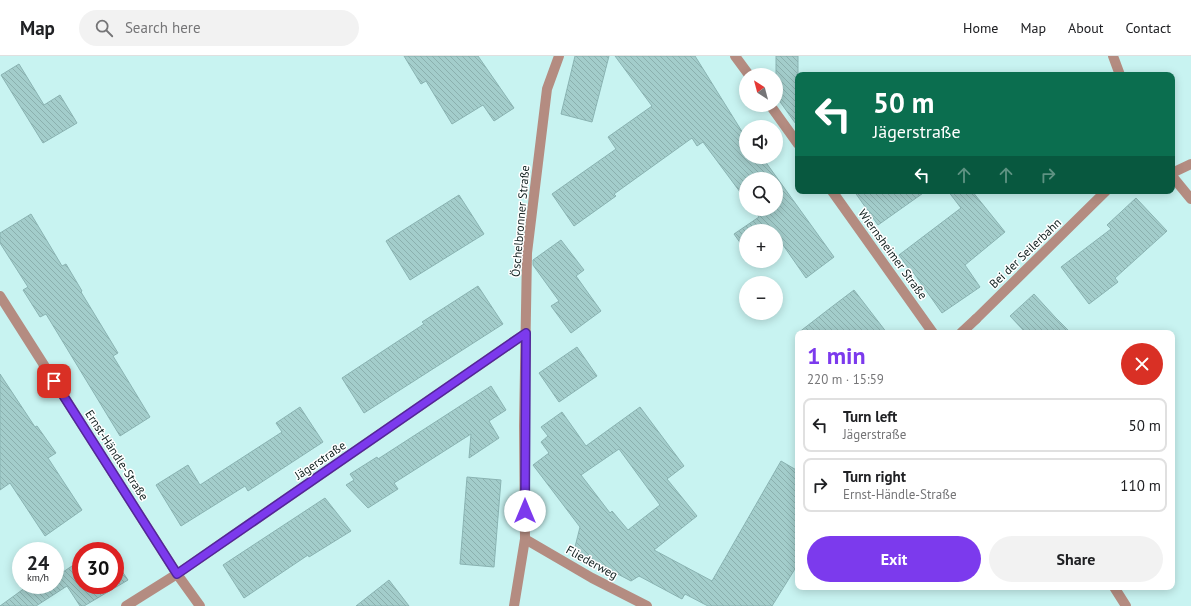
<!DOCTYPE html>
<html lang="en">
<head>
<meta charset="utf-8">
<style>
  :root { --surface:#fff; --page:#f2f2f2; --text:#202124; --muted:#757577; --line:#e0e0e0; --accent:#7c3aed }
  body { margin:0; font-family:"PT Sans",sans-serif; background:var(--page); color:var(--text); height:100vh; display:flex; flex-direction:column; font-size:15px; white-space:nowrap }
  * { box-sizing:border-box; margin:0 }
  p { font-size:13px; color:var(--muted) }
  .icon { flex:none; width:22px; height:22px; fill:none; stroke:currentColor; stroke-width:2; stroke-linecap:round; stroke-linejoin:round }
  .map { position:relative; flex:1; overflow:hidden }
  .side { position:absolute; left:795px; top:274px; width:380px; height:260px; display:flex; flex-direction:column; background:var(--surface); border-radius:8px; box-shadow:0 2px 10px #0003 }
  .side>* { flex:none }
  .guide { position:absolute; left:795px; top:16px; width:380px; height:122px; border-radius:8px; box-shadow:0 2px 10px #0003; background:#0b6e4f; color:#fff; overflow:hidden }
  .needle { width:26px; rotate:324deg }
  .buttons { position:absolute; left:739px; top:12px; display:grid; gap:8px }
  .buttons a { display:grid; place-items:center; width:44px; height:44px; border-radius:50%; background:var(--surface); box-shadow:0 2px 10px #0003; font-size:20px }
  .speed { position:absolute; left:12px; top:486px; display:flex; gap:8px; font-size:20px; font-weight:700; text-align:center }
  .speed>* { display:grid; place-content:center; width:52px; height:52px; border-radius:50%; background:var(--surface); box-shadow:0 2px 10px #0003; line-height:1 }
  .speed small { font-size:10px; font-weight:400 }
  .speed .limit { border:6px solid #d22; background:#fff; color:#111 }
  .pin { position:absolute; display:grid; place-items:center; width:34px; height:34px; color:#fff; margin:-17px; border-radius:8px; box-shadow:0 2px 6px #0006 }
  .me { position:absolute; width:44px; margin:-22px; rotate:0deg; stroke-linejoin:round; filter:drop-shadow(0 0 3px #0008) }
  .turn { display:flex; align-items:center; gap:14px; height:84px; padding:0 12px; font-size:18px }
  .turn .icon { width:52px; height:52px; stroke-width:2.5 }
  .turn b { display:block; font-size:28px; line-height:34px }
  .lanes { display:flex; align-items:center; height:38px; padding:0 12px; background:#0003; justify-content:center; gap:20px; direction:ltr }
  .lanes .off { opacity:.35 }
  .round { display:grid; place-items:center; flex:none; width:42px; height:42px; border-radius:21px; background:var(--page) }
  .head { display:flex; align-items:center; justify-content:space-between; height:68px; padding:0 12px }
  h1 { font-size:24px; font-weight:700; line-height:30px; color:var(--accent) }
  .action { display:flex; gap:8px; margin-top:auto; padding:8px 12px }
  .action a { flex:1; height:46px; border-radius:24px; background:var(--accent); color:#fff; font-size:16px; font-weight:700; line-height:46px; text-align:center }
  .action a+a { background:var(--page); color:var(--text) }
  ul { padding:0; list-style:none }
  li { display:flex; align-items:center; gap:12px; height:54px; margin:0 8px 6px; padding:0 4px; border:2px solid var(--line); border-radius:8px }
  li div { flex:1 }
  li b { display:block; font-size:15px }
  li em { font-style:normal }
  header { display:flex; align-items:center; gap:24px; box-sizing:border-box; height:56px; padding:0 20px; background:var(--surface); border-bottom:1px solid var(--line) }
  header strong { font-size:19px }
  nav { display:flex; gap:22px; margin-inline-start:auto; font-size:14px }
  .search { width:280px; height:36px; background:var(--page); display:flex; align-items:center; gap:10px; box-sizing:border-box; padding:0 14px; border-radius:22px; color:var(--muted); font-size:15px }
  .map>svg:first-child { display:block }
  .building { fill:url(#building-back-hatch); stroke:#8ab3b2; fill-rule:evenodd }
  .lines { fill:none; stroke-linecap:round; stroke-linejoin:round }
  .service { stroke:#b48c81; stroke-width:10 }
  .minor { stroke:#b48c81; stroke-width:10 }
  .route-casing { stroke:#51269a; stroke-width:10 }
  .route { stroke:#7c3aed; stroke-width:7 }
  .labels { text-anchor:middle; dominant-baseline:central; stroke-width:3; stroke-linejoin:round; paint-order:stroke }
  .street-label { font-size:12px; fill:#0e1e1d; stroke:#fff }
</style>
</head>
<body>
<header>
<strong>Map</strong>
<div class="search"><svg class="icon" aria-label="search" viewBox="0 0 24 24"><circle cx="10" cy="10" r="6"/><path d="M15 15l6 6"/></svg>Search here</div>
<nav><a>Home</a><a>Map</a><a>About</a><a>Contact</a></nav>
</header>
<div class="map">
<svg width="1191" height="550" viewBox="0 0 1191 550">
  <defs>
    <pattern id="building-back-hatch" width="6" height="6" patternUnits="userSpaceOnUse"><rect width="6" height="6" fill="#a3cdcb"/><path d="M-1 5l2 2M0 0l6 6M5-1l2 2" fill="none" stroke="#8bb0ae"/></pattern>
  </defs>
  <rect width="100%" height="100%" fill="#c8f3f1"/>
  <g class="building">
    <polygon points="404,0 478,0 514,52 494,65 483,49 452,68 426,25 421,28"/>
    <polygon points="575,0 609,0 592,66 561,58"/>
    <polygon points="615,0 695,0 746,82 746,101 762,101 834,201 806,222 781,186 776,189 776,175 746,175 746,195 734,178 759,161 753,153 776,153 776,123 746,123 746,144 703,86 697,90 692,82 614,138 616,140 574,170 552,138 616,93 608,81 652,50"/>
    <polygon points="776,0 798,0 798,71 776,40"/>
    <polygon points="19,8 44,49 60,39 77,67 43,87 1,19"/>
    <polygon points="854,135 926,135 878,169"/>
    <polygon points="948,135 972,135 1005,176 965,209 980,231 942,257 913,216 912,217 899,199 961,152"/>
    <polygon points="459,139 484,178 410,224 386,185"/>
    <polygon points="1136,142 1167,175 1115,222 1118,226 1089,248 1061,211 1111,173 1107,169"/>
    <polygon points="31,158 62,210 66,208 82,235 81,236 118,297 113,300 150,361 120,380 46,258 40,261 23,234 28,231 0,187 0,177"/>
    <polygon points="561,184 584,214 576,220 601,255 571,277 551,250 559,245 533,209 533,204"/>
    <polygon points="478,230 503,268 364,357 342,322 424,268 422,266"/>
    <polygon points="854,234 887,277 798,277 829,253"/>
    <polygon points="1034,238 1055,261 1071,277 1026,277 1010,260"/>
    <polygon points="577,291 597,320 559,346 539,317"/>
    <polygon points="0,318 35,371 37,370 56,397 48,402 82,454 45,480 10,427 0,434"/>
    <polygon points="491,330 506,354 489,365 499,382 469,402 471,378 394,427 398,433 368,452 346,429 354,424 350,418 377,401 378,403"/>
    <polygon points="300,351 323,386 248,435 245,430 181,470 156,429 188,409 200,429 282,376 276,367"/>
    <path d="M640,351L684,410L667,423L697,460L654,494L712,525L781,405L798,415V508L772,550H708L685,538L682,543L639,520L631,525L574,495L580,471L533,409L549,397L541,386L548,380L541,371L562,356L586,390ZM619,393L660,449L628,474L612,455L610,457L581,419Z"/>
    <polygon points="467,421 501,424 494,511 460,508"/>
    <polygon points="325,442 351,475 309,501 308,499 244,542 223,509"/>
    <polygon points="81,504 81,529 115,529 115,505 128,524 84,550 80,550 67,530 36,550 0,550 29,529 55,529 55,510 60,518"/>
    <polygon points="389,524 409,550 356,550"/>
  </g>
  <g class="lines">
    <g class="service">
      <polyline points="1172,117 1191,108"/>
      <polyline points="1172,120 1191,143"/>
      <polyline points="976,263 1106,135"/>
    </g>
    <g class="minor">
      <polyline points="735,0 749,19"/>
      <polyline points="1113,0 1120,19"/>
      <polyline points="770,49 798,88"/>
      <polyline points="832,135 933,277"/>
      <polyline points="0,240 177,518 200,550"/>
      <polyline points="961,277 976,263"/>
      <polyline points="525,483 592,522 647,550"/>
      <polyline points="1114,531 1126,550"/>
      <polyline points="126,550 177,518 526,277"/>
      <polyline points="514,550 525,483 524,370 527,197 547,33 559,0"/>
    </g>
  </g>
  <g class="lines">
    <g class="route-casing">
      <polyline id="route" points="54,325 177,518 526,277 525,455"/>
    </g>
    <use href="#route" class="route"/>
  </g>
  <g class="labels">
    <g class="street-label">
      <text transform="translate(520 165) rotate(-85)">Öschelbronner Straße</text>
      <text transform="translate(1025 197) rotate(-44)">Bei der Seilerbahn</text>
      <text transform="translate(893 198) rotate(54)">Wiernsheimer Straße</text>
      <text transform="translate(117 399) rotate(57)">Ernst-Händle-Straße</text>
      <text transform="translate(320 404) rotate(-34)">Jägerstraße</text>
      <text transform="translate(592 506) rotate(29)">Fliederweg</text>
    </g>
  </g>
</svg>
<div class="buttons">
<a><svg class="needle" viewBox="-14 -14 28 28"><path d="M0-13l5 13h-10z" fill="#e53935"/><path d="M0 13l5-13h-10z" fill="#757577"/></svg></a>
<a><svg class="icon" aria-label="sound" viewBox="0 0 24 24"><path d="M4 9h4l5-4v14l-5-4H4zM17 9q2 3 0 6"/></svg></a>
<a><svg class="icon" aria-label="search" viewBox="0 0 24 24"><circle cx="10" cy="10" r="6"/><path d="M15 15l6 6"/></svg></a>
<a>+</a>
<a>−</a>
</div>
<div class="speed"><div>24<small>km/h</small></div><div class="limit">30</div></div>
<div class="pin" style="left:54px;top:325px;background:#d93025"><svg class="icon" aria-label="arrive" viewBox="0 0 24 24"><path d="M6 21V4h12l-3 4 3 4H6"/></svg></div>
<svg class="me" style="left:525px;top:455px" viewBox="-20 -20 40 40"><circle r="19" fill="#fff"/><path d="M0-13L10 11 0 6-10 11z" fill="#7c3aed"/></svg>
<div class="guide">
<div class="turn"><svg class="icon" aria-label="left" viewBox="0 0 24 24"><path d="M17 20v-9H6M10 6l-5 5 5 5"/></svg><div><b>50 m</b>Jägerstraße</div></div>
<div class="lanes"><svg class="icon" aria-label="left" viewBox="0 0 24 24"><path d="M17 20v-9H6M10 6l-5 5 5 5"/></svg><svg class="icon off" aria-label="ahead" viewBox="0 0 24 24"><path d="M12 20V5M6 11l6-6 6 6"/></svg><svg class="icon off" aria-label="ahead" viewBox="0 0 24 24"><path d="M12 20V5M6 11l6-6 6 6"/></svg><svg class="icon off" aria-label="right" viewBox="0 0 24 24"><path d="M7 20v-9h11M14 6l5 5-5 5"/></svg></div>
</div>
<section class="side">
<div class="head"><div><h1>1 min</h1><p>220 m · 15:59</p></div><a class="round" style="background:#d93025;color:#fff"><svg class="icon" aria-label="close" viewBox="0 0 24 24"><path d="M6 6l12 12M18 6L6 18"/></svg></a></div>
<ul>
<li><svg class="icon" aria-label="left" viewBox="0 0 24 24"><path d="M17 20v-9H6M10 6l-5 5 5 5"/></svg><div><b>Turn left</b><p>Jägerstraße</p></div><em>50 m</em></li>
<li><svg class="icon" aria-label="right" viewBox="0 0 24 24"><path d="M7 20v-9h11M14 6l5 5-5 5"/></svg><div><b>Turn right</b><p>Ernst-Händle-Straße</p></div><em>110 m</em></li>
</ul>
<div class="action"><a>Exit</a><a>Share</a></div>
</section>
</div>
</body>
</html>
